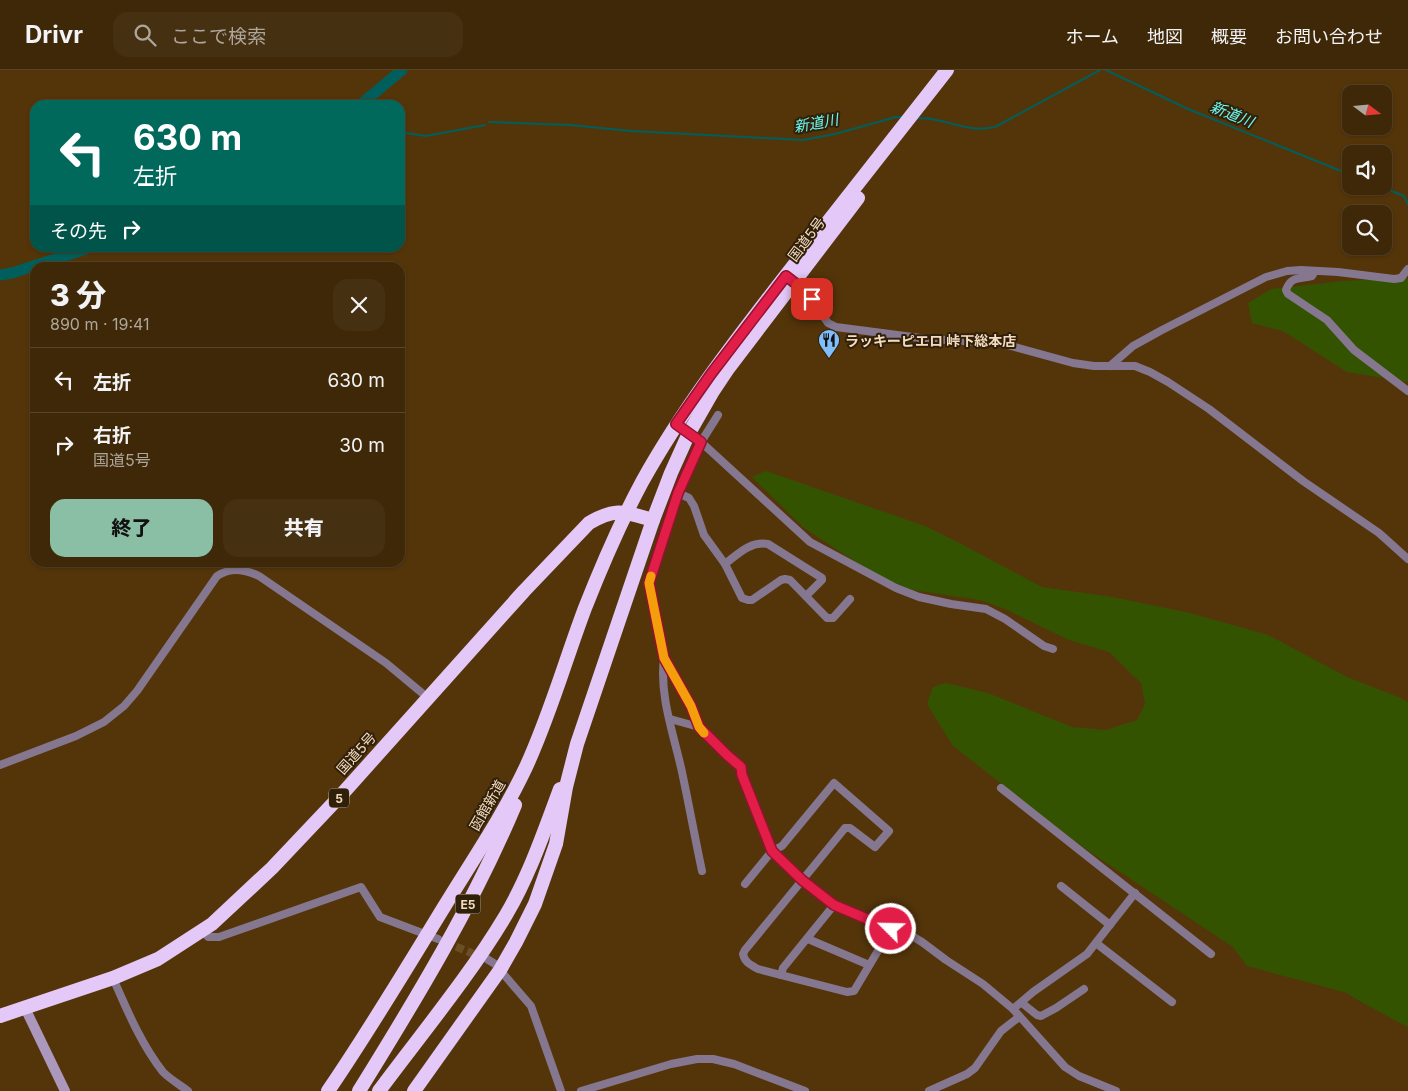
<!DOCTYPE html>
<html lang="ja">
<head>
<meta charset="utf-8">
<style>
  :root { --surface:#3f2808; --page:#463012; --text:#f1f3f6; --muted:#ada69c; --line:#584429; --accent:#8abfa5 }
  body { margin:0; font-family:Inter,"Noto Sans JP",sans-serif; background:var(--page); color:var(--text); height:100vh; display:flex; flex-direction:column; font-size:19px; white-space:nowrap }
  * { box-sizing:border-box; margin:0 }
  p { font-size:16px; color:var(--muted) }
  .icon { flex:none; width:28px; height:28px; fill:none; stroke:currentColor; stroke-width:2; stroke-linecap:round; stroke-linejoin:round }
  .map { position:relative; flex:1; overflow:hidden }
  .details { position:absolute; left:30px; top:192px; width:375px; height:305px; display:flex; flex-direction:column; background:var(--surface); border-radius:15px; box-shadow:0 1px 4px #0004,0 0 0 1px var(--line) }
  .details>* { flex:none }
  .banner { position:absolute; left:30px; top:30px; width:375px; height:152px; border-radius:15px; box-shadow:0 1px 4px #0004,0 0 0 1px var(--line); background:#00695c; color:#fff; overflow:hidden }
  .needle { width:32px; rotate:106deg }
  .fabs { position:absolute; left:1342px; top:15px; display:grid; gap:10px }
  .fabs a { display:grid; place-items:center; width:50px; height:50px; border-radius:10px; background:var(--surface); box-shadow:0 1px 4px #0004,0 0 0 1px var(--line); font-size:25px }
  .pin { position:absolute; display:grid; place-items:center; width:42px; height:42px; color:#fff; margin:-21px; border-radius:10px; box-shadow:0 2px 8px #0006 }
  .me { position:absolute; width:55px; margin:-28px; rotate:293deg; stroke-linejoin:round; filter:drop-shadow(0 0 4px #0008) }
  .turn { display:flex; align-items:center; gap:18px; height:105px; padding:0 20px; font-size:22px }
  .turn .icon { width:65px; height:65px; stroke-width:2.5 }
  .turn b { display:block; font-size:35px; line-height:42px }
  .then { display:flex; align-items:center; height:48px; padding:0 20px; background:#0003; gap:10px; font-size:19px }
  .round { display:grid; place-items:center; flex:none; width:52px; height:52px; border-radius:15px; background:var(--page) }
  .headline { display:flex; align-items:center; justify-content:space-between; height:85px; padding:0 20px }
  h1 { font-size:30px; font-weight:800; line-height:38px }
  .button { display:flex; gap:10px; margin-top:auto; padding:10px 20px }
  .button a { flex:1; height:58px; border-radius:15px; background:var(--accent); color:#111; font-size:20px; font-weight:800; line-height:58px; text-align:center }
  .button a+a { background:var(--page); color:var(--text) }
  ul { padding:0; list-style:none }
  li { display:flex; align-items:center; gap:15px; height:65px; padding:0 20px; border-top:1px solid var(--line) }
  li div { flex:1 }
  li b { display:block; font-size:19px }
  li em { font-style:normal }
  header { display:flex; align-items:center; gap:30px; box-sizing:border-box; height:70px; padding:0 25px; background:var(--surface); border-bottom:1px solid var(--line) }
  header strong { font-size:24px }
  nav { display:flex; gap:28px; margin-inline-start:auto; font-size:18px }
  .search { width:350px; height:45px; background:var(--page); display:flex; align-items:center; gap:12px; box-sizing:border-box; padding:0 18px; border-radius:15px; color:var(--muted); font-size:19px }
  .map>svg:first-child { display:block }
  .green { fill:#345300 }
  .lines { fill:none; stroke-linecap:round; stroke-linejoin:round }
  .stream { stroke:#005f5c; stroke-width:2 }
  .river { stroke:#005f5c; stroke-width:11 }
  .street-tunnel { stroke:#6c4e25; stroke-width:8; stroke-dasharray:8 4; stroke-linecap:butt }
  .street { stroke:#85778f; stroke-width:8 }
  .secondary { stroke:#ac97bd; stroke-width:10 }
  .highway { stroke:#e3c8f8; stroke-width:14 }
  .route-casing { stroke:#92132f; stroke-width:12 }
  .route { stroke:#e11d48; stroke-width:9 }
  .slow { stroke:#f59e0b; stroke-width:9 }
  .labels { text-anchor:middle; dominant-baseline:central; stroke-width:4; stroke-linejoin:round; paint-order:stroke }
  .shield { fill:#312009; stroke:#b9a389; stroke-width:1 }
  .shield-label { font-size:12px; font-weight:bold; fill:#f3dbc0 }
  .street-label { font-size:14px; fill:#f3dbc0; stroke:#312009 }
  .poi-label { font-size:14px; font-weight:bold; fill:#f3dbc0; stroke:#312009; text-anchor:start }
  .water-label { font-size:15px; font-style:italic; fill:#69faf2; stroke:#312009 }
</style>
</head>
<body>
<header>
<strong>Drivr</strong>
<div class="search"><svg class="icon" aria-label="search" viewBox="0 0 24 24"><circle cx="10" cy="10" r="6"/><path d="M15 15l6 6"/></svg>ここで検索</div>
<nav><a>ホーム</a><a>地図</a><a>概要</a><a>お問い合わせ</a></nav>
</header>
<div class="map">
<svg width="1408" height="1021" viewBox="0 0 1408 1021">
  <rect width="100%" height="100%" fill="#54350a"/>
  <g class="green">
    <polygon points="1408,208 1408,312 1347,302 1283,261 1252,253 1248,233 1271,219 1343,211"/>
    <polygon points="766,401 925,456 965,476 1042,517 1113,527 1190,543 1268,565 1347,607 1401,628 1408,632 1408,957 1361,932 1347,923 1247,896 1233,877 1084,778 953,676 927,634 933,617 946,613 988,623 1072,657 1106,660 1137,650 1145,634 1141,613 1109,582 1069,570 1005,539 980,530 912,520 880,508 804,458 752,407"/>
  </g>
  <g class="lines">
    <g class="stream">
      <polyline points="1106,0 1188,39 1351,105"/>
      <path d="M916,48C922,48 929,48 936,50C958,54 971,62 995,57L1100,0"/>
      <polyline points="489,52 570,55 631,61 803,70 835,64 896,47 903,47"/>
      <polyline points="400,62 426,66 485,55"/>
      <polyline points="1379,116 1404,126 1408,134"/>
    </g>
    <g class="river">
      <polyline points="360,35 402,0"/>
      <polyline points="0,205 12,203 89,178"/>
    </g>
    <polyline class="street-tunnel" points="445,872 481,887"/>
    <g class="street">
      <path d="M1315,201L1312,206C1299,209 1291,206 1286,220L1288,224L1327,250L1354,280L1408,321"/>
      <polyline points="791,210 804,219 828,253 836,257 928,269 1000,273 1073,293 1094,296 1135,296 1150,302 1168,312 1209,339 1303,411 1379,463 1408,489"/>
      <polyline points="1110,296 1133,276 1162,260 1266,207 1287,201 1301,200 1338,202 1394,209 1401,208 1408,199"/>
      <polyline points="718,345 701,372 678,423 649,513 664,588 691,636 699,657 727,685 741,697 742,705 772,781 802,810 834,835 891,859 912,866 922,872 946,890 983,914 1013,939 1065,997 1079,1006 1116,1021"/>
      <polyline points="688,362 701,372 810,472 896,518 919,527 951,534 986,539 1005,549 1044,576 1053,579"/>
      <polyline points="678,423 689,428 694,436 704,465 725,494 742,528 748,530 752,530 781,510 785,509 790,510 827,548 833,548 850,529"/>
      <path d="M725,494C738,484 750,471 768,474L822,508V510L806,526"/>
      <path d="M664,588C659,626 674,665 682,702C689,735 695,768 702,801"/>
      <polyline points="670,649 699,657"/>
      <path d="M0,695L76,666L104,652L124,636L137,621L217,506C231,497 244,499 259,506L386,593L428,628"/>
      <polyline points="1001,718 1211,884"/>
      <path d="M745,814L772,781L782,776L834,713L889,761L875,777L850,758H845L745,880L743,884C745,893 751,895 758,899L847,922L854,921L891,859"/>
      <polyline points="1061,816 1110,855"/>
      <polyline points="203,861 208,867 219,867 361,817 380,847 438,869"/>
      <polyline points="808,869 869,895"/>
      <polyline points="1096,873 1172,932"/>
      <polyline points="487,889 495,894 500,900 531,936 561,1021"/>
      <polyline points="781,905 783,898 834,835"/>
      <path d="M113,908C127,940 141,974 163,1002C170,1009 180,1015 188,1021"/>
      <polyline points="1022,933 1037,945 1041,946 1056,938 1084,919"/>
      <polyline points="1013,939 1033,922 1087,884 1135,823"/>
      <polyline points="581,1021 671,994 697,989 713,989 734,994 805,1021"/>
      <polyline points="929,1021 967,1004 975,998 1001,961 1019,947"/>
    </g>
    <polyline class="secondary" points="25,938 65,1021"/>
    <g class="highway">
      <path d="M0,946L113,908L158,889L212,854L272,798L343,723L524,521L589,453C616,437 625,442 653,450"/>
      <path d="M328,1021C369,961 406,899 444,837C472,791 503,746 526,697C550,645 565,591 585,538C602,495 620,453 642,412C683,338 735,271 787,204C840,136 894,68 947,0"/>
      <path d="M359,1021C416,929 473,835 515,735"/>
      <path d="M379,1021C422,963 469,907 506,845C529,806 544,762 560,719"/>
      <polyline points="414,1021 500,900 516,872 535,834 556,774 566,717 577,674 653,450 671,403 689,363 713,321 727,300 858,128"/>
    </g>
  </g>
  <g class="lines">
    <g class="route-casing">
      <polyline id="route" points="812,229 804,220 786,206 711,304 676,354 701,372 678,423 649,513 664,588 691,636 699,657 727,685 741,697 742,705 772,781 802,810 834,835 891,859"/>
    </g>
    <use href="#route" class="route"/>
    <polyline class="slow" points="651,506 649,513 664,588 691,636 699,657 704,663"/>
  </g>
  <defs>
    <g id="restaurant-pin" transform="scale(1.125)"><path d="M0 17L-7.5 6A9.5 9.5 0 1 1 7.5 6Z" fill="#81bdfa" stroke="#312009"/><path d="M-5-6h1v4h1v-4h1v4h1v-4h1v5L-1.5 .5V6h-2V.5L-5-1ZM5-6V6H3V1.5H1.5Q1.5-4 5-6Z" fill="#111"/></g>
  </defs>
  <g fill-rule="evenodd">
    <use href="#restaurant-pin" x="829" y="270"/>
  </g>
  <g class="labels">
    <g class="shield">
      <rect x="329" y="718.5" width="20" height="19" rx="4"/>
      <rect x="455.5" y="824.5" width="25" height="19" rx="4"/>
    </g>
    <g class="shield-label">
      <text x="339" y="728">5</text>
      <text x="468" y="834">E5</text>
    </g>
    <g class="street-label">
      <text transform="translate(806 169) rotate(-53)">国道5号</text>
      <text transform="translate(356 683) rotate(-48)">国道5号</text>
      <text transform="translate(487 735) rotate(-60)">函館新道</text>
    </g>
    <g class="poi-label">
      <text x="845" y="270">ラッキーピエロ 峠下総本店</text>
    </g>
    <g class="water-label">
      <text transform="translate(1232 44) rotate(22)">新道川</text>
      <text transform="translate(816 53) rotate(-10)">新道川</text>
    </g>
  </g>
</svg>
<div class="fabs">
<a><svg class="needle" viewBox="-14 -14 28 28"><path d="M0-13l5 13h-10z" fill="#e53935"/><path d="M0 13l5-13h-10z" fill="#ada69c"/></svg></a>
<a><svg class="icon" aria-label="sound" viewBox="0 0 24 24"><path d="M4 9h4l5-4v14l-5-4H4zM17 9q2 3 0 6"/></svg></a>
<a><svg class="icon" aria-label="search" viewBox="0 0 24 24"><circle cx="10" cy="10" r="6"/><path d="M15 15l6 6"/></svg></a>
</div>
<div class="pin" style="left:812px;top:229px;background:#d93025"><svg class="icon" aria-label="arrive" viewBox="0 0 24 24"><path d="M6 21V4h12l-3 4 3 4H6"/></svg></div>
<svg class="me" style="left:891px;top:859px" viewBox="-20 -20 40 40"><circle r="17" fill="#e11d48" stroke="#fff" stroke-width="3"/><path d="M0-11L8 9 0 5-8 9z" fill="#fff"/></svg>
<div class="banner">
<div class="turn"><svg class="icon" aria-label="left" viewBox="0 0 24 24"><path d="M17 20v-9H6M10 6l-5 5 5 5"/></svg><div><b>630 m</b>左折</div></div>
<div class="then">その先<svg class="icon" aria-label="right" viewBox="0 0 24 24"><path d="M7 20v-9h11M14 6l5 5-5 5"/></svg></div>
</div>
<section class="details">
<div class="headline"><div><h1>3 分</h1><p>890 m · 19:41</p></div><a class="round"><svg class="icon" aria-label="close" viewBox="0 0 24 24"><path d="M6 6l12 12M18 6L6 18"/></svg></a></div>
<ul>
<li><svg class="icon" aria-label="left" viewBox="0 0 24 24"><path d="M17 20v-9H6M10 6l-5 5 5 5"/></svg><div><b>左折</b></div><em>630 m</em></li>
<li><svg class="icon" aria-label="right" viewBox="0 0 24 24"><path d="M7 20v-9h11M14 6l5 5-5 5"/></svg><div><b>右折</b><p>国道5号</p></div><em>30 m</em></li>
</ul>
<div class="button"><a>終了</a><a>共有</a></div>
</section>
</div>
</body>
</html>
